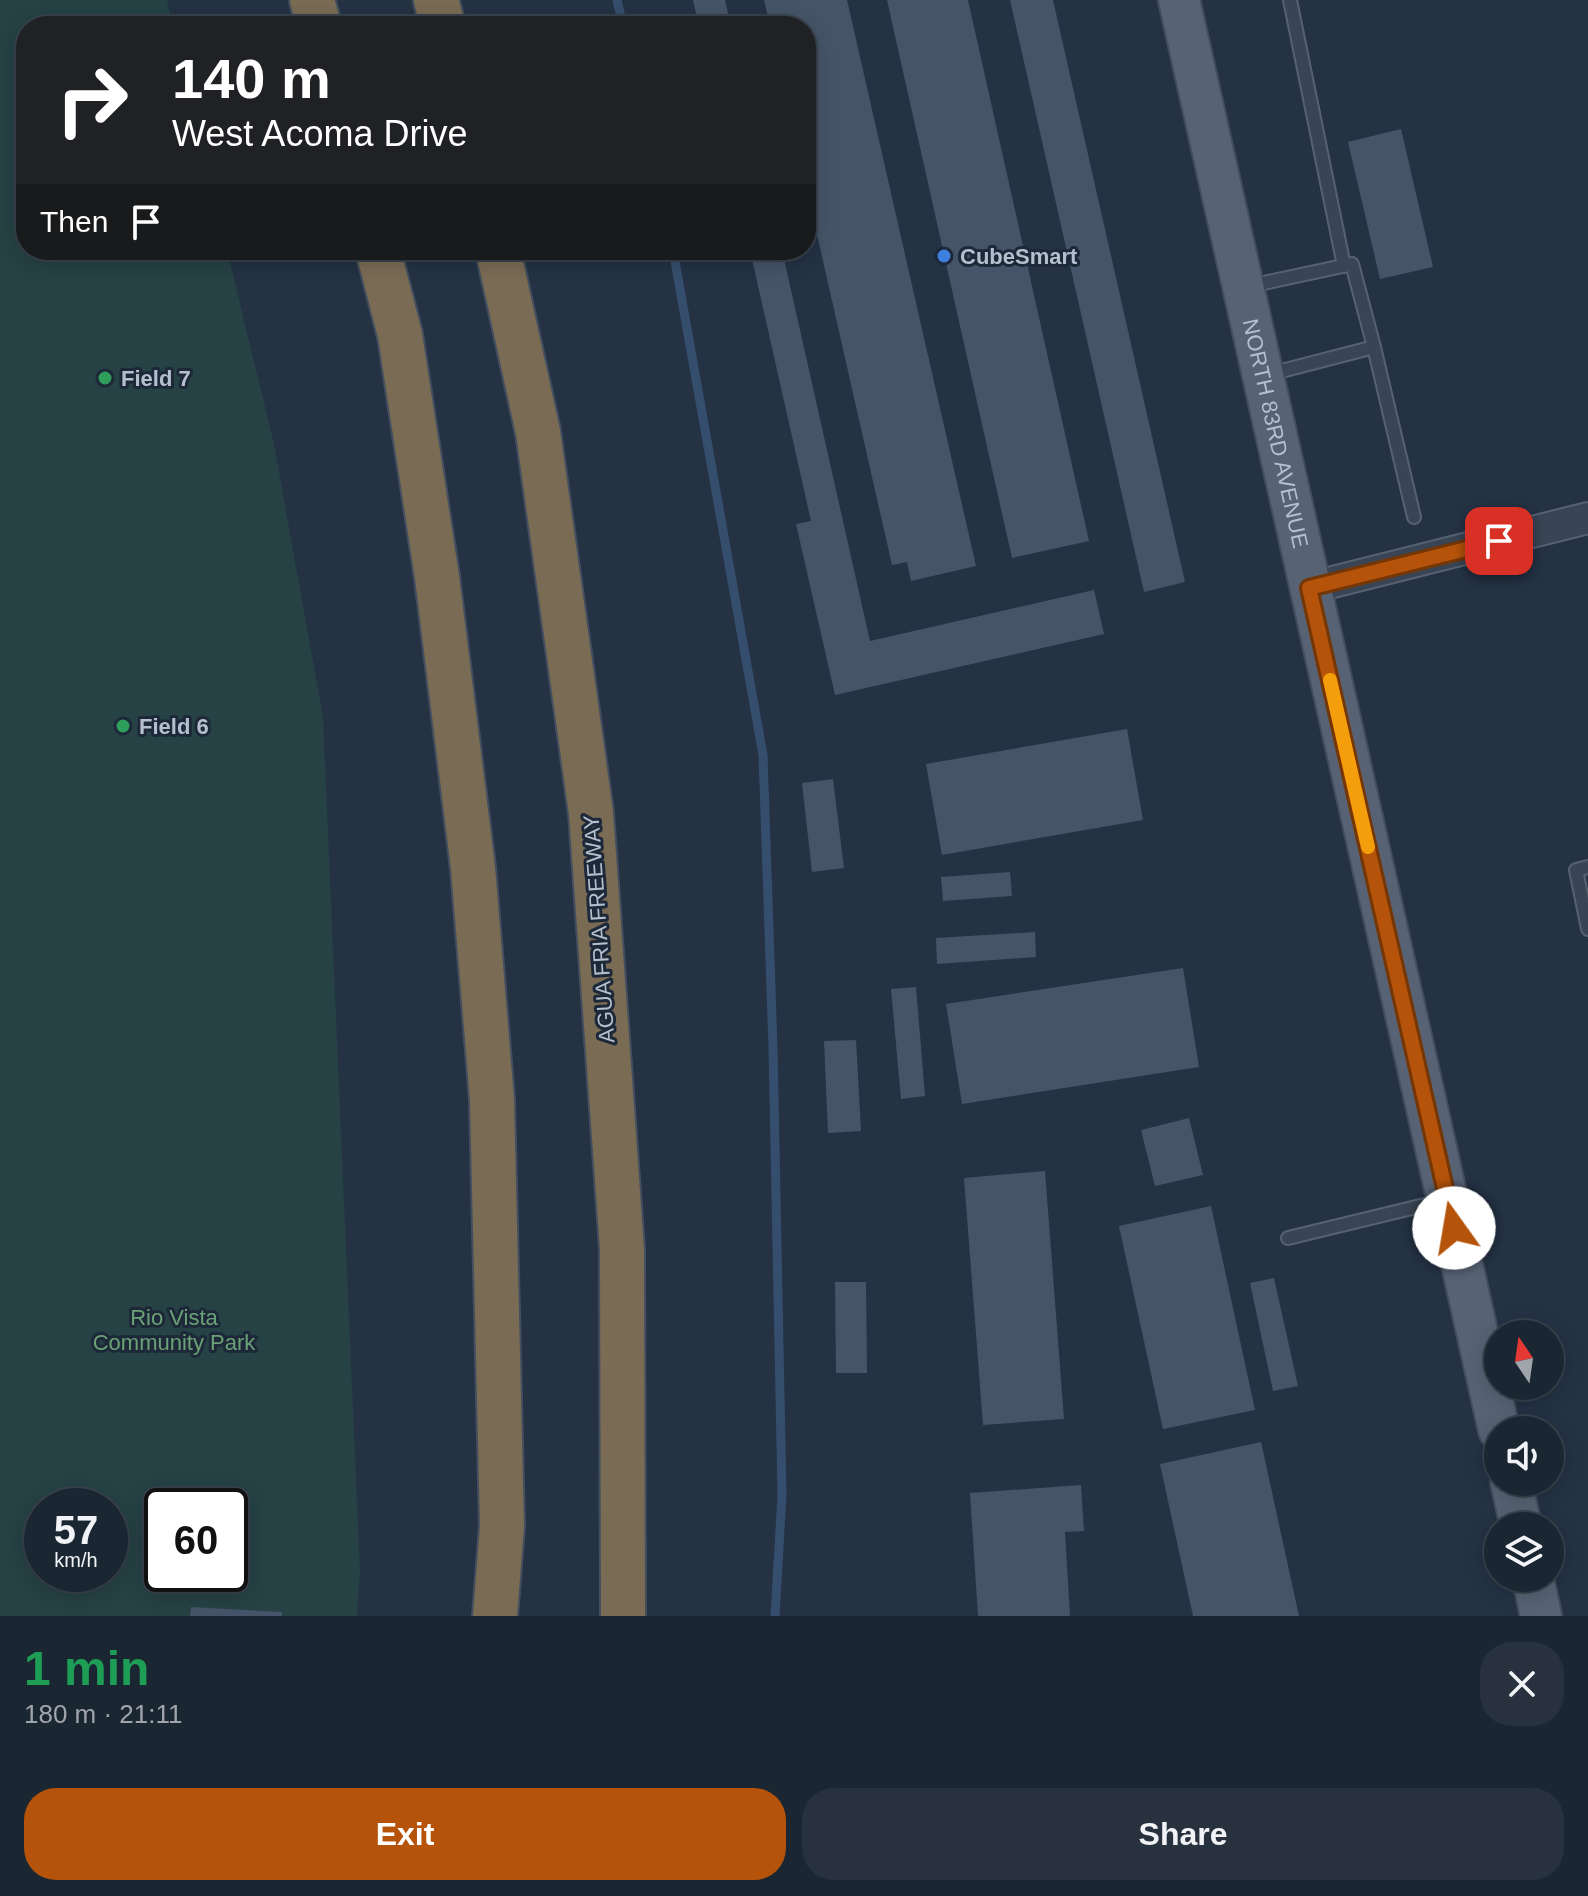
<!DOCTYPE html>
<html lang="en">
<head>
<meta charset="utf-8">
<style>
  :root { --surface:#1b2633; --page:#28323f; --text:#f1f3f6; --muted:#a0a5ac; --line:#39434e; --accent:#b45309 }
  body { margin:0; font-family:Arial,sans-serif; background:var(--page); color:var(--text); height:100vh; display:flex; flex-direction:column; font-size:30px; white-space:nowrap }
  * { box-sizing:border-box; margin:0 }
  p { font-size:26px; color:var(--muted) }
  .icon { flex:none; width:44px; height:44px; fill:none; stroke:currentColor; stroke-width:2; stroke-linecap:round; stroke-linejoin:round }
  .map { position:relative; height:1616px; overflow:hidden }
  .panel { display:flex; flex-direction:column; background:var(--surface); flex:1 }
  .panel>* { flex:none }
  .top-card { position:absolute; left:16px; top:16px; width:800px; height:244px; border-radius:32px; box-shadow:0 4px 20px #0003,0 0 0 2px var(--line); background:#202124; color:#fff; overflow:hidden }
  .needle { width:52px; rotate:347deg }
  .buttons { position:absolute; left:1484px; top:1320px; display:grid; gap:16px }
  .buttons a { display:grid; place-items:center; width:80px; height:80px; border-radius:50%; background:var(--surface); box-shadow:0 4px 20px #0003,0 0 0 2px var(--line); font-size:40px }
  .speed { position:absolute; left:24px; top:1488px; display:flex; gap:16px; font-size:40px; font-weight:700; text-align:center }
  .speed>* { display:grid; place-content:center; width:104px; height:104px; border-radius:50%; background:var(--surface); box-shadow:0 4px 20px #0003,0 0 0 2px var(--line); line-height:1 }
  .speed small { font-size:20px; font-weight:400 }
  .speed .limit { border:4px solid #111; border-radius:12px; background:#fff; color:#111 }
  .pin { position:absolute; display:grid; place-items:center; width:68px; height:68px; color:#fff; margin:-34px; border-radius:16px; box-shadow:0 4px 12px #0006 }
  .me { position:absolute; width:88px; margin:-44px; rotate:347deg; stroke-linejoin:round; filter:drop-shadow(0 0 6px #0008) }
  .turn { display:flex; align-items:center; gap:28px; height:168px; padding:0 24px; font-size:36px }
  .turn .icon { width:104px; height:104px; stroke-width:2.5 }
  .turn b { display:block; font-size:56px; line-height:68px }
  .then { display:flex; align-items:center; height:76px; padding:0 24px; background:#0003; gap:16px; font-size:30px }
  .round { display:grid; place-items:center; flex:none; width:84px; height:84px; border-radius:32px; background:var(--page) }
  .headline { display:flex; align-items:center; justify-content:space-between; height:136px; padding:0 24px }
  h1 { font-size:48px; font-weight:700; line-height:60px; color:#1e9e55 }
  .button { display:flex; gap:16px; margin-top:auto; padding:16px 24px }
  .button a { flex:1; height:92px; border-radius:32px; background:var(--accent); color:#fff; font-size:32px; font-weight:700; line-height:92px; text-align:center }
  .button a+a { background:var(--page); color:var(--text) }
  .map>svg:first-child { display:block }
  .green { fill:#264245; fill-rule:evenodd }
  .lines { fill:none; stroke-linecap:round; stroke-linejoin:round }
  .stream { stroke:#364e6d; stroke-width:9 }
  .building { fill:#465469 }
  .service-casing { stroke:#576271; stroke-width:16 }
  .tertiary-casing { stroke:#576271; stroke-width:34 }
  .primary-casing { stroke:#424d5d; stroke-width:44 }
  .motorway-casing { stroke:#434f5e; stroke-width:48 }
  .service { stroke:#394454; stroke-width:12 }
  .tertiary { stroke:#394454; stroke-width:30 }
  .primary { stroke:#576374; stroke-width:40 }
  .motorway { stroke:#7a6b55; stroke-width:44 }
  .route-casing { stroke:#753606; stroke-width:20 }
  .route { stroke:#b45309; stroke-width:14 }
  .slow { stroke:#f59e0b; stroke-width:14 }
  .shop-dot { fill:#3f7fe0; stroke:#1d2939; stroke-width:3 }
  .leisure-dot { fill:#2e9e5b; stroke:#1d2939; stroke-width:3 }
  .labels { text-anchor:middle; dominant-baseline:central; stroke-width:6; stroke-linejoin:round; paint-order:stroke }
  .poi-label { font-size:22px; font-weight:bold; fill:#b6bfcd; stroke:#1d2939; text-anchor:start }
  .street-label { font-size:22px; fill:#b6bfcd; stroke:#1d2939 }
  .park-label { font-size:22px; fill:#6ba176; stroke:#1d2939 }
</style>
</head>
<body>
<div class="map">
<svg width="1588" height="1616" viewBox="0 0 1588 1616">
  <rect width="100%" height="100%" fill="#243244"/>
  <path class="green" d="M0,0H167L173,26H26V250H227L274,444L323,717L360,1570L357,1616H0ZM42,1506H110V1574H42ZM162,1506H230V1574H162Z"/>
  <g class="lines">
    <g class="stream">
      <polyline points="617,0 623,26"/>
      <polyline points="673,250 763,755 773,1047 782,1495 775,1616"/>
    </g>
  </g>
  <g class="building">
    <polygon points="693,0 725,0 731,26 699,26"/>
    <polygon points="764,0 847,0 976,566 911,581 907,562 892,565 806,186 806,26 770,26"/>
    <polygon points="887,0 968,0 1089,541 1012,558"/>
    <polygon points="1010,0 1053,0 1185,582 1144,592"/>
    <polygon points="1401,129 1433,267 1380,279 1348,142"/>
    <polygon points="750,250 782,250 870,641 1094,590 1104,634 835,695 796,524 811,521"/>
    <polygon points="1127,729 1143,820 942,855 926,764"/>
    <polygon points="833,779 844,868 812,872 802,783"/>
    <polygon points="1010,872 1012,896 943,901 941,877"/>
    <polygon points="1035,932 1036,957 937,964 936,938"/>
    <polygon points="1183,968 1199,1067 962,1104 946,1004"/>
    <polygon points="916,987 925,1096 901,1099 891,989"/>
    <polygon points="856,1040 861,1131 828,1133 824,1041"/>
    <polygon points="1189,1118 1203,1175 1155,1186 1141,1130"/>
    <polygon points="1045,1171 1064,1419 983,1425 964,1178"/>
    <polygon points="1211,1206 1255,1410 1163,1429 1119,1226"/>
    <polygon points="1274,1278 1298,1386 1273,1391 1250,1283"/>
    <polygon points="835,1282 866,1282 867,1373 836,1373"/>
    <polygon points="1261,1442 1299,1616 1193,1616 1160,1464"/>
    <polygon points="1081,1485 1084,1531 1065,1532 1070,1616 978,1616 970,1493"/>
    <polygon points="191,1607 282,1612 282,1616 190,1616"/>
  </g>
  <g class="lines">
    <g class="service-casing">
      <g id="service">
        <polyline points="1290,0 1344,266"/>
        <polyline points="1250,286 1352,264 1374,347"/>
        <polyline points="1270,374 1374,347 1414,517"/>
        <polyline points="1588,867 1576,870 1588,929"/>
        <polyline points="1288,1238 1441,1201"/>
      </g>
    </g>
    <g class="tertiary-casing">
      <polyline id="tertiary" points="1309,588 1588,518"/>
    </g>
    <g class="primary-casing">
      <g id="primary">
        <path id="s1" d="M1179,0L1499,1430"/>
        <polyline points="1511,1482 1521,1526"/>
        <polyline points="1533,1578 1541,1616"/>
      </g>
    </g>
    <g class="motorway-casing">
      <g id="motorway">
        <polyline points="312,0 319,26"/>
        <polyline points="436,0 443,26"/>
        <polyline points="378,250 400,335 437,577 473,868 492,1100 502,1526 495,1616"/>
        <polyline points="498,250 538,432 591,813 622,1249 623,1616"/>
      </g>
    </g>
    <use href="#service" class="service"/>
    <use href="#tertiary" class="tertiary"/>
    <use href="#primary" class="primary"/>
    <use href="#motorway" class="motorway"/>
  </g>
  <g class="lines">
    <g class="route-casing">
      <polyline id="route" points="1454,1228 1309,588 1499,541"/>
    </g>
    <use href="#route" class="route"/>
    <polyline class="slow" points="1330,680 1368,847"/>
  </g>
  <circle class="shop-dot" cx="944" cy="256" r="8"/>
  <g class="leisure-dot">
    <circle cx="105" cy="378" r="8"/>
    <circle cx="123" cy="726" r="8"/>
  </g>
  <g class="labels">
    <g class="poi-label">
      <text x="960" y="256">CubeSmart</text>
      <text x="121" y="378">Field 7</text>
      <text x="139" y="726">Field 6</text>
    </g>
    <g class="street-label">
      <text stroke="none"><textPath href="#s1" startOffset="444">NORTH 83RD AVENUE</textPath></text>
      <text transform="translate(599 929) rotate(-94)">AGUA FRIA FREEWAY</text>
    </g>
    <g class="park-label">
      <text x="174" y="1317">Rio Vista<tspan x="174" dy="25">Community Park</tspan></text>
    </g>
  </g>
</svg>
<div class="buttons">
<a><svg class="needle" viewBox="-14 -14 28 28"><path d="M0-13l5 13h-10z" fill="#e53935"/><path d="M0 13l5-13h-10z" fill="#a0a5ac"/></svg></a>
<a><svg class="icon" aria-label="sound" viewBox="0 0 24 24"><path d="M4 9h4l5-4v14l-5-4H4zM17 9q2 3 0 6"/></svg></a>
<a><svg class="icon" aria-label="layers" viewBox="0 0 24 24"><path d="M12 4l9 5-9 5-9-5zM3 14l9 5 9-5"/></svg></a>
</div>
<div class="speed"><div>57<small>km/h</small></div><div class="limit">60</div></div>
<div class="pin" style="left:1499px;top:541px;background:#d93025"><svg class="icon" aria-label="arrive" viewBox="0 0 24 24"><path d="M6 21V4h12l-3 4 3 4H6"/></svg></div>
<svg class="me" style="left:1454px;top:1228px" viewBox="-20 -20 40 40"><circle r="19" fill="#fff"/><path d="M0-13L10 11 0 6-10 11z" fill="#b45309"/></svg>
<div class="top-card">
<div class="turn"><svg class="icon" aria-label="right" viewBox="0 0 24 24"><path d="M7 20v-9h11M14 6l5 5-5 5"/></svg><div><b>140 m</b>West Acoma Drive</div></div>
<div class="then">Then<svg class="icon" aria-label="arrive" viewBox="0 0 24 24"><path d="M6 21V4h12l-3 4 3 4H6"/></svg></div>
</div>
</div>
<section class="panel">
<div class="headline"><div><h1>1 min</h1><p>180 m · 21:11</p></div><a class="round"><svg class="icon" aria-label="close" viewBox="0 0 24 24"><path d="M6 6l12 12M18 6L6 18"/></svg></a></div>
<div class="button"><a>Exit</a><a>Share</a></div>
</section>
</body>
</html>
